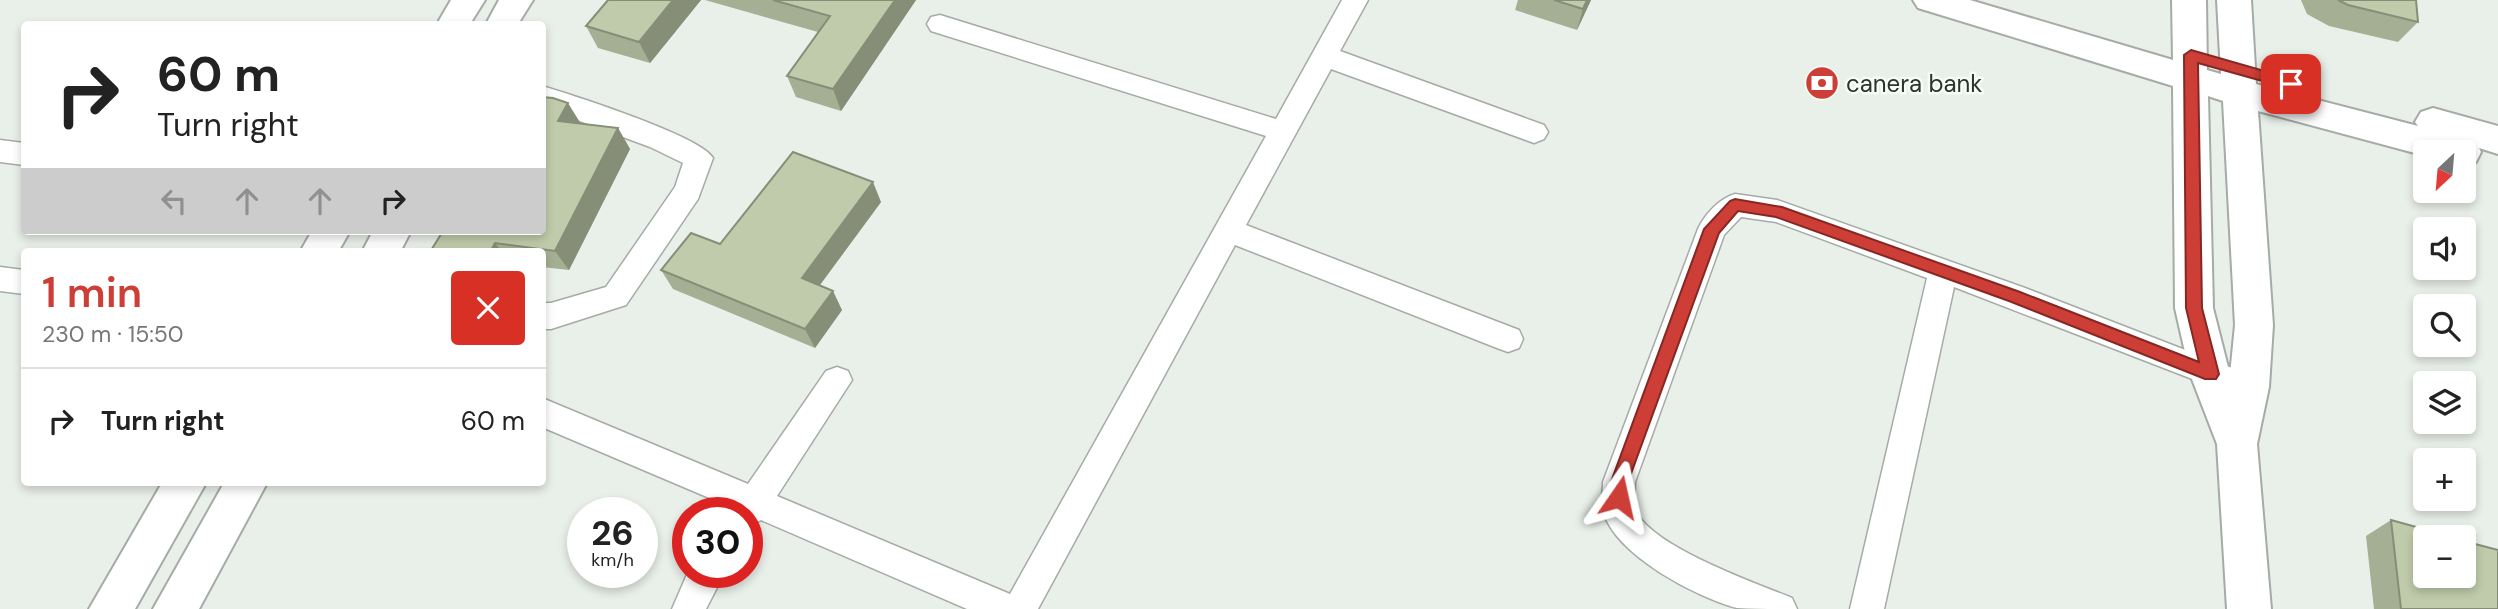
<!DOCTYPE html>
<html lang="en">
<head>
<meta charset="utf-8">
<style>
  :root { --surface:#fff; --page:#f6f6f6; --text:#222; --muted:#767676; --line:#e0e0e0; --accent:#cc3e36 }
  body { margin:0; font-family:"DM Sans",sans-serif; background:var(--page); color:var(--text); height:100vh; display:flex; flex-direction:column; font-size:26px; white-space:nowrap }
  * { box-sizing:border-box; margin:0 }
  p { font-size:23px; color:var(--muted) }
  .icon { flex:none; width:38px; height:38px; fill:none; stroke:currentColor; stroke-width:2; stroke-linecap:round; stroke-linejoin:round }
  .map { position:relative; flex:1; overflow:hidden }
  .panel { position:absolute; left:21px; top:248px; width:525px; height:238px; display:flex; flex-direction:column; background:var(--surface); border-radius:7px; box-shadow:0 4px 10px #0003 }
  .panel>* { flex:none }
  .hud { position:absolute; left:21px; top:21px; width:525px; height:214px; border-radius:7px; box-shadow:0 4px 10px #0003; background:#fff; color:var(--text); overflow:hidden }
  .needle { width:46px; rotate:206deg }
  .fabs { position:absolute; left:2413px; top:140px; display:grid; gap:14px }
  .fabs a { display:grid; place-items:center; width:63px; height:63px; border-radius:7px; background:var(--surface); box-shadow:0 4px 10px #0003; font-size:35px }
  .speed { position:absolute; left:567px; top:497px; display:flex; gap:14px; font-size:35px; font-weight:700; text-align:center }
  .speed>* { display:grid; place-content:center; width:91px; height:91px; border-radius:50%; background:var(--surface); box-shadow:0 4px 10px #0003; line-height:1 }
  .speed small { font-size:18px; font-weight:400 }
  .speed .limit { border:10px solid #d22; background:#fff; color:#111 }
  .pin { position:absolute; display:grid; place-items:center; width:60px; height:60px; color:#fff; margin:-30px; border-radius:14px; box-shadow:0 4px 10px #0006 }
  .me { position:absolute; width:77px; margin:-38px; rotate:11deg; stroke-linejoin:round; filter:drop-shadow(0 0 5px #0008) }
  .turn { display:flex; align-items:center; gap:24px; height:147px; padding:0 21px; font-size:32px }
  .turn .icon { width:91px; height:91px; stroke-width:2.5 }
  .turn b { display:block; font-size:49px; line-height:60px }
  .lanes { display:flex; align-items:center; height:66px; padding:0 21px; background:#0003; justify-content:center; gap:35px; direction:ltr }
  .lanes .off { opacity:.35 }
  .round { display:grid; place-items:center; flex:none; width:74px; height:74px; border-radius:7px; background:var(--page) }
  .headline { display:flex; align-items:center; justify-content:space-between; height:119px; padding:0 21px }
  h1 { font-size:42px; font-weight:600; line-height:52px; color:var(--accent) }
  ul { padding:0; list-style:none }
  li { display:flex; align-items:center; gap:21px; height:105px; padding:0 21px; border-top:2px solid var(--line) }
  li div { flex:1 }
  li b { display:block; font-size:26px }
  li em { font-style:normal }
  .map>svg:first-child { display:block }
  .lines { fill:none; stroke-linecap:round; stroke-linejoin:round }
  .street-casing { stroke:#a5aba6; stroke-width:3 }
  .secondary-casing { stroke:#a5aba6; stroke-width:4 }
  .street { fill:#fff; fill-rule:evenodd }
  .secondary { fill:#fff; fill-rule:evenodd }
  .wall { fill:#a5af93 }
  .shaded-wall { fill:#868e78 }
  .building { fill:#c0cbab; stroke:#868e78; stroke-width:2 }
  .route { fill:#cc3e36; stroke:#852823; stroke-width:2 }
  .labels { text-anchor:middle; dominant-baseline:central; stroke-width:5; stroke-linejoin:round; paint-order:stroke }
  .poi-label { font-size:24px; fill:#2f312f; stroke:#f6fcf6; text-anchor:start }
</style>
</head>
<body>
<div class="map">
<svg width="2498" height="609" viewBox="0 0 2498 609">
  <rect width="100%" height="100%" fill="#e9efe9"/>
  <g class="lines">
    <g class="street-casing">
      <g id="street">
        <polygon points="1342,0 1368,0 1340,51 1544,125 1548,132 1544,139 1534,143 1331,69 1246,225 1519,330 1523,339 1519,348 1508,352 1497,348 1235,245 1038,609 967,609 761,520 747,528 747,513 731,513 733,508 542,427 542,398 748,484 826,371 837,367 848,371 852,380 777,496 1010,594 1266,136 931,31 927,24 931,17 940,15 1276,119"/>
        <path d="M542,86C572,95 701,136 713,158L698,199L626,305L551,329H542V303H551L606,287L675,187L683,163L650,147L542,107Z"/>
        <polygon points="0,140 24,143 24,165 0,162"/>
        <path d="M1735,194L1777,200L2025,288L2237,370L2241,379L2237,388L2226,392L1954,287L1884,609H1850L1927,278L1776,222L1741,217L1724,235L1635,482C1635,490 1633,502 1635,509C1649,546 1756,583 1792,598L1797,609C1779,609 1755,609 1737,608C1696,597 1618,556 1604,514C1600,504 1603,492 1603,482L1698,229C1705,214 1719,199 1735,194Z"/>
        <polygon points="0,267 24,270 24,294 0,291"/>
        <polygon points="688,572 725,572 706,609 672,609"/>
      </g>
    </g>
    <g class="secondary-casing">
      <g id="secondary">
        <polygon points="451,0 485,0 470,24 437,24"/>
        <polygon points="499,0 533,0 518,24 486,24"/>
        <path d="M1913,0H1970L2173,60L2172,0H2206L2207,70L2221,74L2217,0H2251L2256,84L2418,126L2415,122L2421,112L2433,108L2498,126V154L2479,148L2481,152L2476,162L2464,166V152H2426V156L2258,111L2273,325L2269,387L2257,444L2271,609H2227L2217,444L2190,374L2175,308L2173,86L1918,8ZM2208,96L2223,101L2235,325L2230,375L2213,308Z"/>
        <polygon points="312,231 350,231 338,252 300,252"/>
        <polygon points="373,231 411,231 400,252 362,252"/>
        <polygon points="162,483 206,483 135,609 89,609"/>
        <polygon points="224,483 267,483 199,609 153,609"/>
      </g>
    </g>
    <use href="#street" class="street"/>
    <use href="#secondary" class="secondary"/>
  </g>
  <g class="wall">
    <polygon points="701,0 650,63 598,48 586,26"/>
    <polygon points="705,0 916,0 841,111 796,97 787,76 818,32"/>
    <polygon points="1518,0 1591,0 1577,30 1515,10"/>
    <polygon points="2301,0 2416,0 2418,22 2398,42 2329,26 2307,14"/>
    <polygon points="581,124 618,128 630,149 569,270 542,267 542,252 430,252"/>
    <polygon points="881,202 820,285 842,310 815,348 673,289 661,270 720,244"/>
    <polygon points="2391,520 2498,609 2374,609 2366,536"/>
  </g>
  <g class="shaded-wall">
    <polygon points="673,0 701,0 650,63 639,42"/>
    <polygon points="895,0 916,0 841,111 833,89"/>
    <polygon points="1587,0 1591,0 1577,30 1583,9"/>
    <polygon points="568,103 581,124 558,121"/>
    <polygon points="618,128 630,149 569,270 555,251"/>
    <polygon points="873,182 881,202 811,297 802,278"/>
    <polygon points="495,243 502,252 490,252"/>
    <polygon points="833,291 842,310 815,348 805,329"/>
  </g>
  <g class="building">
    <polygon points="608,0 673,0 639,42 586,26"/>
    <polygon points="773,0 895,0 833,89 787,76 830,16"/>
    <polygon points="1554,0 1587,0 1583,9"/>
    <polygon points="2338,0 2416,0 2418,22 2348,5"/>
    <polygon points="542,97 553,98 568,103 558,121 618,128 555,251 495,243 490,252 430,252 443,231 542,231"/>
    <polygon points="793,152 873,182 802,278 833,291 805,329 661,270 691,233 720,244"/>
    <polygon points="2391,520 2452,537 2426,537 2426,576 2464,576 2464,541 2498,550 2498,609 2401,609"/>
  </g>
  <polygon class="route" points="2191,50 2296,80 2298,84 2291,89 2198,63 2202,308 2219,374 2216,379 2205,379 2009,301 1776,217 1738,211 1719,233 1628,482 1626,503 1619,505 1613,503 1611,482 1704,229 1730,201 1735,199 1782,207 2020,292 2199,362 2186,308 2184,55"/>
  <defs>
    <g id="bank-disc" transform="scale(1.75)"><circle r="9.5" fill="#cc3e36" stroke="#f6fcf6"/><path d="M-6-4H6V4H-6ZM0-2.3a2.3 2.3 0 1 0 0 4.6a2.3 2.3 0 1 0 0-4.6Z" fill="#fff"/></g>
  </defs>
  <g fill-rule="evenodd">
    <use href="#bank-disc" x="1822" y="83"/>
  </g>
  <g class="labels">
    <g class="poi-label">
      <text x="1846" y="83">canera bank</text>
    </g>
  </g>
</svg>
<div class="fabs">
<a><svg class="needle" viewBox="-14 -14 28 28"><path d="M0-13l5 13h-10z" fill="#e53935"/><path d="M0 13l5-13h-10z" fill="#767676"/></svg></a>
<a><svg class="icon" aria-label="sound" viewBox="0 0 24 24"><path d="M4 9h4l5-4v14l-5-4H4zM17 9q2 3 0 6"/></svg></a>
<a><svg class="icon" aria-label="search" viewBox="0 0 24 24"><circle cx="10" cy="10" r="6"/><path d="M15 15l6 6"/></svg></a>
<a><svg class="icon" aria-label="layers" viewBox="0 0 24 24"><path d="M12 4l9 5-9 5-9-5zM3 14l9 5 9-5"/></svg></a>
<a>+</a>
<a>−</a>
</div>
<div class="speed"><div>26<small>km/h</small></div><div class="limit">30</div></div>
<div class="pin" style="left:2291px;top:84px;background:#d93025"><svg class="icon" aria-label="arrive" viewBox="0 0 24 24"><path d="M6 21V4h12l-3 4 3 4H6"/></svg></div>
<svg class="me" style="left:1619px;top:497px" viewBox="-20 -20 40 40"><path d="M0-17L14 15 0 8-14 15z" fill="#cc3e36" stroke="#fff" stroke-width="4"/></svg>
<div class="hud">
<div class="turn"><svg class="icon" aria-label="right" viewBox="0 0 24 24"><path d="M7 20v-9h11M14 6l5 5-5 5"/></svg><div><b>60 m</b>Turn right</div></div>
<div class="lanes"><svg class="icon off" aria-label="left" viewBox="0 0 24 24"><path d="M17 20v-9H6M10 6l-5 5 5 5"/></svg><svg class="icon off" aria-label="ahead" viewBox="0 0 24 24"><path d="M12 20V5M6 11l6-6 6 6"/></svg><svg class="icon off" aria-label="ahead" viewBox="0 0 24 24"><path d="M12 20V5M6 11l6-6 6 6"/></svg><svg class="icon" aria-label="right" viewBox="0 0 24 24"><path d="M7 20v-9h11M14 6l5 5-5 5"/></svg></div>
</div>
<section class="panel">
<div class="headline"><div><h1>1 min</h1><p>230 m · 15:50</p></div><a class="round" style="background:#d93025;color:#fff"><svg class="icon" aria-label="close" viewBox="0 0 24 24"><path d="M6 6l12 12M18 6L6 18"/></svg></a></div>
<ul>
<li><svg class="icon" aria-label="right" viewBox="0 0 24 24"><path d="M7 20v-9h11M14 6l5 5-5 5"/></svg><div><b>Turn right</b></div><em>60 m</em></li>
</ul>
</section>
</div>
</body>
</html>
